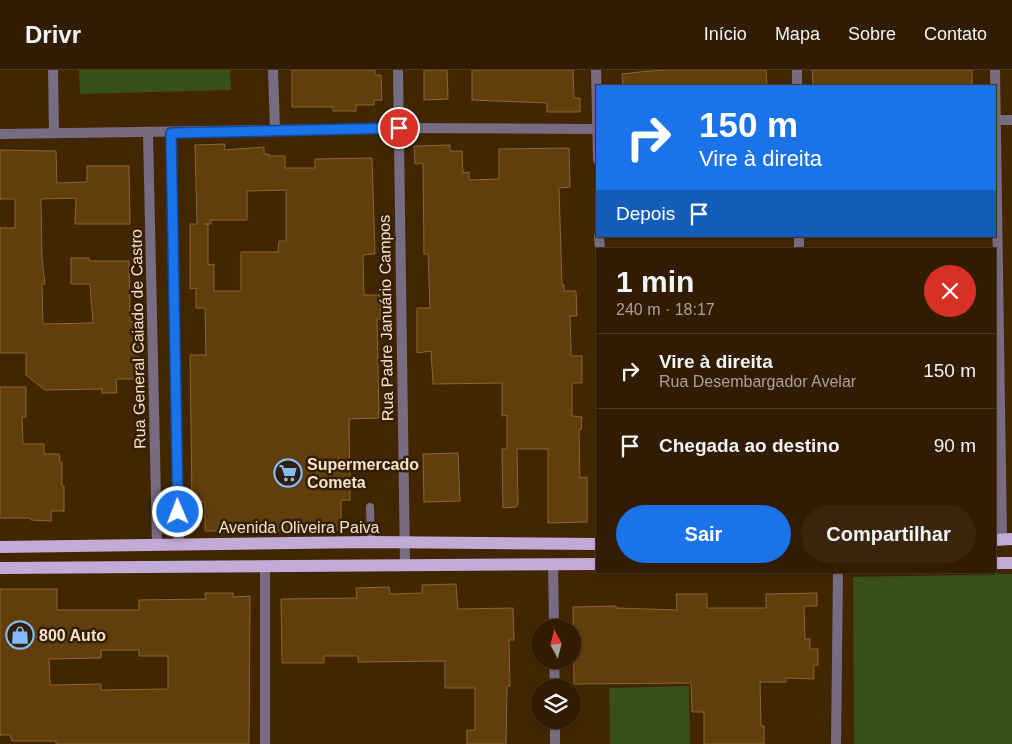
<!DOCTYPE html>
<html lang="pt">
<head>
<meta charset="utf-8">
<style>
  :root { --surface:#311c01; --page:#39250b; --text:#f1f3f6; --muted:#a8a199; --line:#4c3a23; --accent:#1a73e8 }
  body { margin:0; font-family:Helvetica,sans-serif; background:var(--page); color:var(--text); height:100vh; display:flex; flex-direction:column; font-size:19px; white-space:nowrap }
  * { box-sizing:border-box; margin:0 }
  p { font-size:16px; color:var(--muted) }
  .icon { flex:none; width:28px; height:28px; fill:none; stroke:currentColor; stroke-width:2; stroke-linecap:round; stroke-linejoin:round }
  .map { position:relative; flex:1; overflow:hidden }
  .side { position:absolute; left:596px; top:178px; width:400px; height:325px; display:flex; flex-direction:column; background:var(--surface); border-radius:0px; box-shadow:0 1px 4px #0004,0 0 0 1px var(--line) }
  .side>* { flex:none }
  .hud { position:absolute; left:596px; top:15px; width:400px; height:152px; border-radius:0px; box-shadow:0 1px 4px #0004,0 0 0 1px var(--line); background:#1a73e8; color:#fff; overflow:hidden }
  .needle { width:32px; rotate:353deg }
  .tools { position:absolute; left:531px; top:549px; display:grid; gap:10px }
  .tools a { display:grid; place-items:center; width:50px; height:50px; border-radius:50%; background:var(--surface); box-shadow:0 1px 4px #0004,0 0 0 1px var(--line); font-size:25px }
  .pin { position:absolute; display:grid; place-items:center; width:42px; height:42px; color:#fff; margin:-21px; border:2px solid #fff; border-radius:50%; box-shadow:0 1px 5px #0007 }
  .me { position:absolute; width:55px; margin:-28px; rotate:359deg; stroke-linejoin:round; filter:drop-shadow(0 0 4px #0008) }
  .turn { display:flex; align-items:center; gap:18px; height:105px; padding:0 20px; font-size:22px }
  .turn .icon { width:65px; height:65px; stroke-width:2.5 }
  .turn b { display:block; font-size:35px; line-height:42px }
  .then { display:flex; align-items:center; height:48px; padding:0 20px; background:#0003; gap:10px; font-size:19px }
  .round { display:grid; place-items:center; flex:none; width:52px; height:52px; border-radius:26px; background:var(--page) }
  .headline { display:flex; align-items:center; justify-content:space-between; height:85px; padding:0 20px }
  h1 { font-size:30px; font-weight:700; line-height:38px }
  .primary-button { display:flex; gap:10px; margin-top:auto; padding:10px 20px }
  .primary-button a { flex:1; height:58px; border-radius:30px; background:var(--accent); color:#fff; font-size:20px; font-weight:700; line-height:58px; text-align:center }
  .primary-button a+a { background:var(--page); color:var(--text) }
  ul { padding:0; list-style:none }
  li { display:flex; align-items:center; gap:15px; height:75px; padding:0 20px; border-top:1px solid var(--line) }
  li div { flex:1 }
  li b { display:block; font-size:19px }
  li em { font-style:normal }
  header { display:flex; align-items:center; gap:30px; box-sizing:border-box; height:70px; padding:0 25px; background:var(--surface); border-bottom:1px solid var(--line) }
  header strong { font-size:24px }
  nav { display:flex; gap:28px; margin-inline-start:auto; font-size:18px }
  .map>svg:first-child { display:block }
  .green { fill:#384f19 }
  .building { fill:#623e0b; stroke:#8b6537; fill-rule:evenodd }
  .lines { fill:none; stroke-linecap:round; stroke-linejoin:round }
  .service { stroke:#786c82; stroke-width:8 }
  .minor { stroke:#786c82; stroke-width:10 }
  .tertiary { stroke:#786c82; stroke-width:10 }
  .primary { stroke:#c3abd7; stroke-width:12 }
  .route-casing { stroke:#114b97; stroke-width:12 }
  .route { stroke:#1a73e8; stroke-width:9 }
  .labels { text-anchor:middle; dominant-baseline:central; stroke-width:5; stroke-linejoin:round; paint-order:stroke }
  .street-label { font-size:16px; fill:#f8e2ca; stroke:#321f06 }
  .poi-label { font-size:16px; font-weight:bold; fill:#f8e2ca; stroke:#321f06; text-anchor:start }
</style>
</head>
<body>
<header>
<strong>Drivr</strong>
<nav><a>Início</a><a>Mapa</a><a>Sobre</a><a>Contato</a></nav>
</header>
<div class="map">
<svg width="1012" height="674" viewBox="0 0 1012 674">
  <rect width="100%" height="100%" fill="#412601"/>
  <g class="green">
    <polygon points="79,0 230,0 231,20 80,24"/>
    <polygon points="1012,504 1012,674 854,674 853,507"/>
    <polygon points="689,616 690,674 610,674 609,618"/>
  </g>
  <g class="building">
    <polygon points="292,0 375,0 375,5 381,5 382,30 374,30 374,35 356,35 356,41 333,41 333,37 292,37"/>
    <polygon points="424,0 447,0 448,29 424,30"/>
    <polygon points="472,0 573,0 574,28 580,28 580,42 547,42 547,33 472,30"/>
    <polygon points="766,0 767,16 623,16 622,4 639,2 665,0"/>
    <polygon points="812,0 972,0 972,16 813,16"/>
    <path d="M225,74L224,80L264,77V84H269V86H285V98H315V89L372,88L375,184L363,185L364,225H380L381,249H377L379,348L349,349L350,430H341V460L205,461V432H192L190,285H206L205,238H196V218L190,219V154H197L195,75ZM286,120V171H279L278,182H241V221H214V194L208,195V154H204H211V150H247V121Z"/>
    <polygon points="450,75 450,81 462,81 463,103 469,102 469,110 499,109 499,79 569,78 570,117 559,118 562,215 564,215 564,221 576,221 577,246 570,246 571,280 571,286 582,286 582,313 572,313 572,346 582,347 581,360 579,360 580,408 587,407 587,452 548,453 548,379 517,379 518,434 516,437 503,438 502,379 507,379 507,345 502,346 502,313 433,314 431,281 417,283 417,238 430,238 428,184 424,184 423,93 415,94 414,76"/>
    <polygon points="0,80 56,81 57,113 87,112 87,96 129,96 130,154 75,154 76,128 41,129 42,188 45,214 42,214 43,254 93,253 90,214 71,214 71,188 89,188 90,191 129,191 130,252 139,252 138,309 116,309 117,323 102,323 102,319 45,320 26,305 26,283 0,283 0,158 15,158 15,129 0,129"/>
    <polygon points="0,317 26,317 26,347 22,347 23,374 44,374 44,384 59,384 60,392 62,392 62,416 64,416 64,441 51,441 51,451 31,450 30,448 0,448"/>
    <polygon points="458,383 460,431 424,432 423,384"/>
    <polygon points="456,514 458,539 513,538 514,570 509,570 510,616 507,616 506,674 467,674 467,660 475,660 475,618 445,618 445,591 358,592 358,586 324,586 324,593 282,593 281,529 357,528 356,518 389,517 390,524 422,523 422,515"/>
    <path d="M0,519H57V540H139V530L206,529L205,523H233V527L250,526L249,674H56V671H12L10,665H0ZM101,580H139V586H168V619L101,620V614L50,615L49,589L101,588Z"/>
    <polygon points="817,523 817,536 804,536 805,569 810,569 810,579 818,579 818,595 814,595 814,609 786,608 786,612 760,612 761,656 764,656 764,674 704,674 704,642 692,642 691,613 574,614 573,537 616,536 616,538 677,540 676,524 707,524 707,538 766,538 766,524"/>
  </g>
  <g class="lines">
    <polyline class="service" points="370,437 371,472"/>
    <g class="minor">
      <polyline points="53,0 54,63"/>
      <polyline points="273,0 275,60"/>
      <polyline points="398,0 405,495"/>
      <polyline points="596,0 598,90"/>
      <polyline points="797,0 797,16"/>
      <polyline points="995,0 1002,470"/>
      <polyline points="995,50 1012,50"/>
      <polyline points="148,63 157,474"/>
      <polyline points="171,63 179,474"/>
      <polyline points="0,64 399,58 598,59"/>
      <polyline points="599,166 600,179"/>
      <polyline points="799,166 799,179"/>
      <polyline points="553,494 554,558"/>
      <polyline points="265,496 265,674"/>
      <polyline points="554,590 555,618"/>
      <polyline points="555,650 555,674"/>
    </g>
    <polyline class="tertiary" points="836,674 838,501"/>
    <g class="primary">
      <polyline points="995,470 1012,469"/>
      <polyline points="0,477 371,472 598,474"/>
      <polyline points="995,493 1012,493"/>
      <polyline points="0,498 598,494"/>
    </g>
  </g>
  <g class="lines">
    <g class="route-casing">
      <polyline id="route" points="178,442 171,63 399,58"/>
    </g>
    <use href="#route" class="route"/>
  </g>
  <defs>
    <g id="supermarket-ring" transform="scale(1.4375)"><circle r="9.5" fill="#321f06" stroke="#80bdfa" stroke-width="1.5"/><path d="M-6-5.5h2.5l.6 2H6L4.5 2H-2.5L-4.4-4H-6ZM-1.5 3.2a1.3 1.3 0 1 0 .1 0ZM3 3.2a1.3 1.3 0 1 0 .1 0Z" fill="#80bdfa"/></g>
    <g id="shop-ring" transform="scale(1.4375)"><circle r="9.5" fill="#321f06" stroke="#80bdfa" stroke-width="1.5"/><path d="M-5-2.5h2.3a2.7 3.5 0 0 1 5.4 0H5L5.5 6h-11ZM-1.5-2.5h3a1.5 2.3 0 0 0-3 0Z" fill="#80bdfa"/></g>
  </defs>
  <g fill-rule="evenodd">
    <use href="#supermarket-ring" x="288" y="403"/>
    <use href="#shop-ring" x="20" y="565"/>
  </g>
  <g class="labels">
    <g class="street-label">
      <text transform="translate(386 248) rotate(-91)">Rua Padre Januário Campos</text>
      <text transform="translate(138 269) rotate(-91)">Rua General Caiado de Castro</text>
      <text x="299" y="457">Avenida Oliveira Paiva</text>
    </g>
    <g class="poi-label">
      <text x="307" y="394">Supermercado<tspan x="307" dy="18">Cometa</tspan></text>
      <text x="39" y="565">800 Auto</text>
    </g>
  </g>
</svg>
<div class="tools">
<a><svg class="needle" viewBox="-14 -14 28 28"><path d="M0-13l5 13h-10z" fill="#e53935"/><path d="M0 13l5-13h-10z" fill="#a8a199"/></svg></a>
<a><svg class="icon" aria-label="layers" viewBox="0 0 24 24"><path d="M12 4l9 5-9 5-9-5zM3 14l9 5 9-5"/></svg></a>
</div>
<div class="pin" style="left:399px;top:58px;background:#d93025"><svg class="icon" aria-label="arrive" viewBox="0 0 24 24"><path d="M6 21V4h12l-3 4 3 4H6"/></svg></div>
<svg class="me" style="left:178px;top:442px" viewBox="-20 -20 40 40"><circle r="17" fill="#1a73e8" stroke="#fff" stroke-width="3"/><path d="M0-11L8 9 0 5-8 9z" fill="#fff"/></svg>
<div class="hud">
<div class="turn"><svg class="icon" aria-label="right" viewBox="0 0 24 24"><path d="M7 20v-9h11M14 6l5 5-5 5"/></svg><div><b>150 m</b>Vire à direita</div></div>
<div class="then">Depois<svg class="icon" aria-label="arrive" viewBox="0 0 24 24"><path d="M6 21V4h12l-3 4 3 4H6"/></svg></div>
</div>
<section class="side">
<div class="headline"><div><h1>1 min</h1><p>240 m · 18:17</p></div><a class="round" style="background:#d93025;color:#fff"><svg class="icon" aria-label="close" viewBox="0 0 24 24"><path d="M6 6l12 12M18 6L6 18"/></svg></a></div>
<ul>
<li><svg class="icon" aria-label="right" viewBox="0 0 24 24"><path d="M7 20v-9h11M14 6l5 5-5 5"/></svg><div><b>Vire à direita</b><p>Rua Desembargador Avelar</p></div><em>150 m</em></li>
<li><svg class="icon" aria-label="arrive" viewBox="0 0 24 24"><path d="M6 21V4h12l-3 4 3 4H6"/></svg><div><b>Chegada ao destino</b></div><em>90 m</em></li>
</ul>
<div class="primary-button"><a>Sair</a><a>Compartilhar</a></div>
</section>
</div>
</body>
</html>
